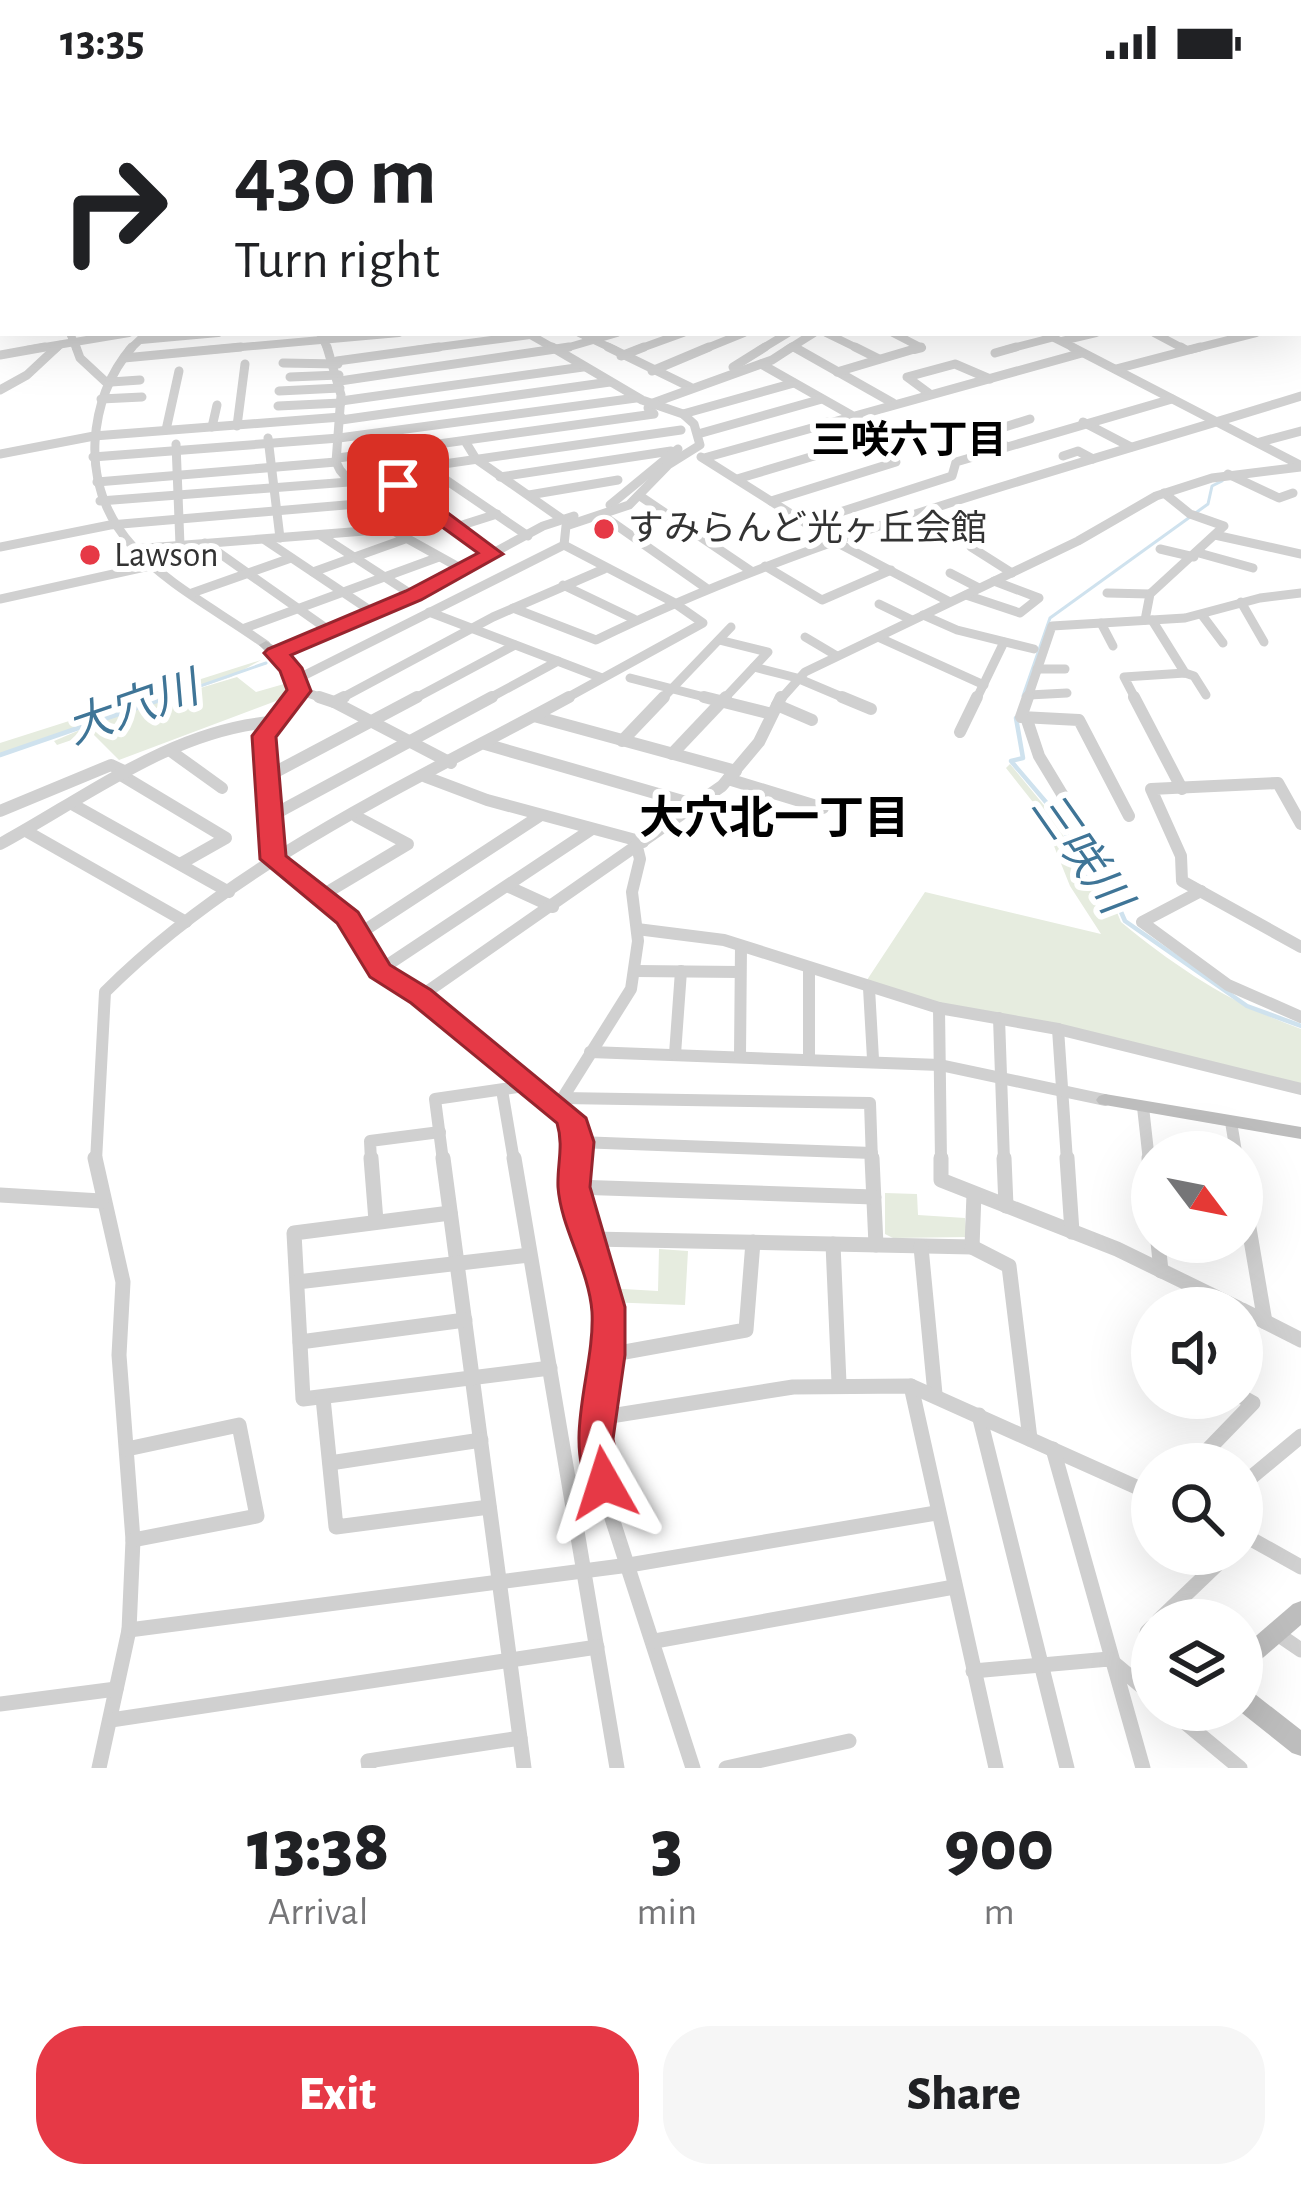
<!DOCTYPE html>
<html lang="en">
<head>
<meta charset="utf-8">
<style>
  :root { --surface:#fff; --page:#f6f6f6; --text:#202124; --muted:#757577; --accent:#e63946 }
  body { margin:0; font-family:"Alegreya Sans","Noto Sans JP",sans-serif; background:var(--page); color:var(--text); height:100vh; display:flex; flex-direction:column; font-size:45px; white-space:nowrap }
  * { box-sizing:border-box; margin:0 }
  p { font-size:39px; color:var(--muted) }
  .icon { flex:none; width:66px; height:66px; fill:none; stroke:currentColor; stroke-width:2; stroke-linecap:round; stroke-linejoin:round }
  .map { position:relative; height:1684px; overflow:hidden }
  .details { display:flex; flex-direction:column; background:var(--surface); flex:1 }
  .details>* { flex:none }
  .top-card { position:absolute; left:0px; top:0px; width:1302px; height:252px; box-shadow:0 12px 48px #0002; background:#fff; color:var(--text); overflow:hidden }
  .needle { width:78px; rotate:122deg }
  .fabs { position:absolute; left:1131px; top:1047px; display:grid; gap:24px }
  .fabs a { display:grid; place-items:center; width:132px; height:132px; border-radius:50%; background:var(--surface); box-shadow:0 12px 48px #0002; font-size:60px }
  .pin { position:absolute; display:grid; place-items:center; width:102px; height:102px; color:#fff; margin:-51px; border-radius:24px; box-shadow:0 6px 18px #0006 }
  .me { position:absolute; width:132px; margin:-66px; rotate:354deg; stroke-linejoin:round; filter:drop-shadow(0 0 9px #0008) }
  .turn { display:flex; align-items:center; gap:42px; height:252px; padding:0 36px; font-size:54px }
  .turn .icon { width:156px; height:156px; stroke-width:2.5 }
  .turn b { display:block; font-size:84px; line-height:102px }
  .eta { display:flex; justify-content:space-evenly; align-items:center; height:204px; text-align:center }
  .eta b { font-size:72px; font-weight:800; line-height:84px }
  .action { display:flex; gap:24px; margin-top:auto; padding:24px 36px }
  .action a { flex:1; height:138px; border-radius:48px; background:var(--accent); color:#fff; font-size:48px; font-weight:800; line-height:138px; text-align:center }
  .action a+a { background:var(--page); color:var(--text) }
  .status { display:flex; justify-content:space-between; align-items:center; height:84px; padding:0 60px; background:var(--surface); direction:ltr }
  .status svg { height:33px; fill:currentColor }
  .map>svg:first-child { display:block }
  .green { fill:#e6ecdf }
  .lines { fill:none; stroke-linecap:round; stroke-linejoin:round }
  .stream-far1 { stroke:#cfe2ee; stroke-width:3 }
  .stream { stroke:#cfe2ee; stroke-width:4.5 }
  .street-far3 { stroke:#d0d0d0; stroke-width:8 }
  .street-far2 { stroke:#d0d0d0; stroke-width:9 }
  .street-far1 { stroke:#d0d0d0; stroke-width:12 }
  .street { stroke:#d0d0d0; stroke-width:15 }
  .secondary { fill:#bdbdbd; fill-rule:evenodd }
  .rail-casing { stroke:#888; stroke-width:6 }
  .rail { stroke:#fff; stroke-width:3; stroke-dasharray:8; stroke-linecap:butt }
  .route { fill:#e63946; stroke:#96252e; stroke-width:3 }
  .poi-dot { fill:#e63946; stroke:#fff; stroke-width:4.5 }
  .labels { text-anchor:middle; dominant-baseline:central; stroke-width:12; stroke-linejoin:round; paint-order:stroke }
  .far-poi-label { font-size:36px; fill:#333; stroke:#fff; text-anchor:start }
  .far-neighbourhood-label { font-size:39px; font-weight:bold; fill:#000; stroke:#fff }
  .water-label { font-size:45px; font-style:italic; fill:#3f7597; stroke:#fff }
  .neighbourhood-label { font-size:45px; font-weight:bold; fill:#000; stroke:#fff }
</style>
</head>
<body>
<div class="status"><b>13:35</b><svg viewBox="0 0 49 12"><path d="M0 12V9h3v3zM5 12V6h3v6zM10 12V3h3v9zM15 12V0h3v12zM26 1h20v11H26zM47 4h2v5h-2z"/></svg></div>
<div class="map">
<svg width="1301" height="1684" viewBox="0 0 1301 1684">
  <rect width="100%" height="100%" fill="#fff"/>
  <g class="green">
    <polygon points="261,576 231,593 0,670 0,659"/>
    <polygon points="237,593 256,608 284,600 292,611 119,676 92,649 57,661 54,657 127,626"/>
    <path d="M1010,680L1047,725L1072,766L1080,791L1114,821L1121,838C1178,885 1232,920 1301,945V1001L940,921L865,899L925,808L1101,850L1070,802L1040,727L1006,684Z"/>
    <polygon points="885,1109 917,1110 918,1131 965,1134 967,1153 893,1154 885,1150"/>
    <polygon points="659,1165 688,1167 685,1221 606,1218 606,1204 658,1207"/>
  </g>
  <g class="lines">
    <g class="stream-far1">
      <polyline points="1023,612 1050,534 1208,420 1212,402 1222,397"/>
      <polyline points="160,616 266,579"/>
    </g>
    <g class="stream">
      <polyline points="1016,634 1023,674 1011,677 1051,724 1076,767 1083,791 1118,821 1125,837 1247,922 1301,942"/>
      <polyline points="0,671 168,613"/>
    </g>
    <g class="street-far3">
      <polyline points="570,0 590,3"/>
      <polyline points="838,3 846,0"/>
      <polyline points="1069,3 1074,1"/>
      <polyline points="70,249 77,266"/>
      <polyline points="320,249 328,266"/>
      <polyline points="527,249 557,266"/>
      <polyline points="579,249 615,266"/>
      <polyline points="826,249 861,266"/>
      <polyline points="893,249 922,264 914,266"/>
      <polyline points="1044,249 1078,266"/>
      <polyline points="1154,249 1186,266"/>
      <polyline points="141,256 218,249"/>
      <polyline points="1062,257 1096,249"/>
      <polyline points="793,263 799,266"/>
      <polyline points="27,266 129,249"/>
      <polyline points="54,266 60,261"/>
      <polyline points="129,266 147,249"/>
      <polyline points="208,266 399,249"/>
      <polyline points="416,266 530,251"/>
      <polyline points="559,266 617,249"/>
      <polyline points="636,266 683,249"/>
      <polyline points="702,266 744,249"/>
      <polyline points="760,266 788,249"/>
      <polyline points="787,266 814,249"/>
      <polyline points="1005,266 1051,254"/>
      <polyline points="1189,266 1256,249"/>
    </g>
    <g class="street-far2">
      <polyline points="76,263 80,274 108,300"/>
      <path d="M132,263C109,290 97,323 95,358C90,467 190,506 266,561"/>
      <polyline points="327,263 341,311 336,378 340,386 390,445 462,485"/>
      <polyline points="608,263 690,303"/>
      <polyline points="794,263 893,319"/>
      <polyline points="855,263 879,275"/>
      <polyline points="1072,263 1300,381"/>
      <polyline points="1181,263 1186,266"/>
      <polyline points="995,269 1016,263"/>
      <polyline points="0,271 45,263"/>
      <polyline points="621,272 644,263"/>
      <polyline points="124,274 241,263"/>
      <polyline points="337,277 439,263"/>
      <polyline points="283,279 338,280"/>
      <polyline points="761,280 851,331"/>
      <polyline points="733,283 765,263"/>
      <polyline points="1116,285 1200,263"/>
      <polyline points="652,287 709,263"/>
      <polyline points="837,288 921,263"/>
      <polyline points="290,293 339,291"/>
      <polyline points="340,297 569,263"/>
      <polyline points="111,298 140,296"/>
      <polyline points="0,306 27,291 57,263"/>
      <polyline points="279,307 340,304"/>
      <polyline points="930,310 907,293 955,280 990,295"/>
      <polyline points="101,315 142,313"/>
      <polyline points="341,317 583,283"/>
      <polyline points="653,319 772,276 792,263"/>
      <polyline points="278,322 341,319"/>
      <polyline points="683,330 794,299"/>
      <polyline points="341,336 610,298"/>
      <polyline points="1083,338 1131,363"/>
      <polyline points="237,342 245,280"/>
      <polyline points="212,343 217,321"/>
      <polyline points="166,346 179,287"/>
      <polyline points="698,350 822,315"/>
      <polyline points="268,354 280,454"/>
      <polyline points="465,357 476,375 562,435"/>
      <polyline points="1260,358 1301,347"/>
      <polyline points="176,360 180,461"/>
      <polyline points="1006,362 983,350 1030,335"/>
      <polyline points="0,370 94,352 341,333"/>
      <polyline points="1063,372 1078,367 1093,375"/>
      <polyline points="93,373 339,354 636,314"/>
      <polyline points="701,373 834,457 948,517"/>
      <polyline points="338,374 654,330 648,324"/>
      <polyline points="704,374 1082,269"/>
      <polyline points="1228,390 1279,414 1293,409"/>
      <polyline points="500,393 671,367"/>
      <polyline points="346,394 681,346"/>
      <polyline points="737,395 881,352"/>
      <polyline points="97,398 336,378"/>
      <polyline points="398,401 493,470"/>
      <polyline points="529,411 618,396"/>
      <polyline points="640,412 751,487"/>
      <polyline points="100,417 349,398"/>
      <polyline points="771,417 896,378 827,338"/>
      <polyline points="610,421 678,365"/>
      <polyline points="602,431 706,504"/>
      <polyline points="806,439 952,392 956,378 1172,315"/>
      <polyline points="456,443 497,430"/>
      <polyline points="320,451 414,512"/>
      <polyline points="1215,451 1301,470"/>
      <polyline points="265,456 374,529"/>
      <polyline points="205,459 330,547"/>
      <polyline points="0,463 110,441 369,419 446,396 528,452"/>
      <polyline points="971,463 1012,489"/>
      <polyline points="134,465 390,445"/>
      <polyline points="1160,465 1194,473"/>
      <polyline points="1199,469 1253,484"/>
      <polyline points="765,482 822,516 891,486"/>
      <polyline points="313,488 405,455"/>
      <polyline points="950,489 979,504"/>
      <polyline points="563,501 634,535"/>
      <polyline points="192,509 291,474"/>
      <polyline points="1107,509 1150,510"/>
      <polyline points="966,511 1020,529 1039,514 994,497"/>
      <polyline points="0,515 154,481"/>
      <polyline points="1241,518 1264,558"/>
      <polyline points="879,520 912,536"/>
      <path d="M513,524L596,556C819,447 1064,386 1301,312"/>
      <polyline points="429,528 602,594"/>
      <polyline points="923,531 957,546 1034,565"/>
      <polyline points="1202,531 1223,559"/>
      <polyline points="1145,536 1150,510 1224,442 1190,430 1164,409"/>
      <polyline points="1152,536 1185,589"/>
      <polyline points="1101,539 1113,562"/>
      <polyline points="245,544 439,473"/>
      <polyline points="805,553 837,572"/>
      <polyline points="880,554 984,601"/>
      <polyline points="719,556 768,568 723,616"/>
      <polyline points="276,570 414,512 543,442 574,432"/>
      <polyline points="754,583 797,594 849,616"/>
      <polyline points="1037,585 1065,585"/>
      <polyline points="630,594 716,616"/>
      <polyline points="297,595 564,461 566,442 629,421 668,381 700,361 694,340 683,330 642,316 552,263"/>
      <polyline points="299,606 328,616"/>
      <polyline points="1029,611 1067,609"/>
      <polyline points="338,616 493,533 604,485"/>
      <polyline points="412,616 515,561"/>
      <polyline points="486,616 558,577"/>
      <polyline points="563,616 703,539 673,518 564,461"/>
      <polyline points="661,616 731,543"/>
      <polyline points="780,616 805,588 1078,457 1156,412 1212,394 1301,383"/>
      <polyline points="976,616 1004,558"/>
      <polyline points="1027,616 1052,542 1185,534 1260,514 1301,509"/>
      <polyline points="1136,616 1124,593 1185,589 1194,592 1206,611"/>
    </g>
    <g class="street-far1">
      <polyline points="319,613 334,618 344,613"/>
      <polyline points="704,613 772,630"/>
      <polyline points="842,613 871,625"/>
      <polyline points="1028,613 1021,633 1079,636 1129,732"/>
      <polyline points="1134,613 1182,705"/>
      <polyline points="334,618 451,679"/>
      <polyline points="777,621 812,636"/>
      <polyline points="534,632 736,687"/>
      <polyline points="1027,636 1039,672 1068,720"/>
      <polyline points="960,648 977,613"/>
      <polyline points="622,657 664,613"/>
      <polyline points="485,660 693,720"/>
      <polyline points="172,668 222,704"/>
      <polyline points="672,670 726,613"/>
      <polyline points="121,691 226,754 180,780"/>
      <polyline points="268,692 417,613"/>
      <polyline points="426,693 487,716 643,758"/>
      <polyline points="728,695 823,724"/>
      <polyline points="72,720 229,808"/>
      <polyline points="0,727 111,681 126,688"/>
      <polyline points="273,731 492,613"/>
      <polyline points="1301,740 1278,699 1151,705 1181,772 1182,797 1301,863"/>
      <polyline points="26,747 186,838"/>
      <path d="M0,760C85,714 172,646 271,638"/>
      <polyline points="273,775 348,834 380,886 421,912 571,1035 578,1058 576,1077"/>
      <polyline points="507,802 553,823"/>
      <polyline points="1201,807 1142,838 1228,901 1301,933"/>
      <polyline points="321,812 408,760 357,733"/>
      <polyline points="637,845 724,856 939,924 1058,945 1301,1005"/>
      <polyline points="359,850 541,731"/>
      <polyline points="809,885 809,973"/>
      <polyline points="380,886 592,745"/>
      <polyline points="636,887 740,888"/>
      <polyline points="869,904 873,975"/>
      <polyline points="421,912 722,702 759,658 781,613"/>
      <polyline points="939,924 941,1077"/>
      <polyline points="999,934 1004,1077"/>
      <polyline points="1058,945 1067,1077"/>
      <polyline points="590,968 940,981 1105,1016"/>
      <polyline points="675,970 681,887"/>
      <polyline points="740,972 741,862"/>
      <polyline points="502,1006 514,1077"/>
      <polyline points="562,1014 870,1019 872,1077"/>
      <polyline points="562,1015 631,905 638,857 632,808 640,775 637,763"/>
      <polyline points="1143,1023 1149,1077"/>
      <polyline points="1231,1038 1236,1068"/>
      <polyline points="578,1058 872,1069"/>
      <path d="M96,1077L105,908C235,778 409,700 569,613"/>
      <polyline points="371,1077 370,1057 440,1048"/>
      <polyline points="443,1077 435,1015 531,1001"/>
    </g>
    <g class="street">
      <polyline points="95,1074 123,1198 119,1271 133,1456 129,1546 99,1684"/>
      <polyline points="371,1074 376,1137"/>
      <polyline points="443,1074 524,1684"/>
      <polyline points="514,1074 617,1684"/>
      <polyline points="577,1074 574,1103 608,1223 608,1271 596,1356 609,1425 693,1684"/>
      <polyline points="872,1074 876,1161"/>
      <polyline points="941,1074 941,1096 1117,1165 1238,1224"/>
      <polyline points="1004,1074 1006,1122"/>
      <polyline points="1067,1074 1072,1148"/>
      <polyline points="1149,1074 1152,1104"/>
      <polyline points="574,1103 874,1113"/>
      <polyline points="1242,1103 1265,1238"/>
      <polyline points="0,1111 101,1117"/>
      <polyline points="450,1129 294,1149 303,1315 550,1284"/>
      <polyline points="592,1155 972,1163 974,1110"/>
      <polyline points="1158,1158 1161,1187"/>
      <polyline points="833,1160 839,1299"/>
      <polyline points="921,1163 935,1310"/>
      <polyline points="972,1163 1009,1182 1030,1355"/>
      <polyline points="297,1198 529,1171"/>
      <polyline points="1242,1226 1301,1256"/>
      <polyline points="300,1258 465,1236"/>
      <polyline points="608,1271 746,1246 753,1158"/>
      <polyline points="911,1302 996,1684"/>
      <polyline points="323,1314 336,1443 489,1423"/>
      <polyline points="979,1331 1067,1684"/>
      <polyline points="598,1334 793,1303 911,1302 1152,1410"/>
      <polyline points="127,1365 239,1341 257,1432 133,1456"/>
      <polyline points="1053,1365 1143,1684"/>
      <polyline points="330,1379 481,1356"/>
      <polyline points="1194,1380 1253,1319 1242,1313"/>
      <polyline points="1242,1401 1301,1352"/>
      <polyline points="1242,1450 1301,1483"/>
      <polyline points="1159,1536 1228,1470"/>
      <polyline points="129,1546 629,1481 936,1429"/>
      <polyline points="1147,1548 1152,1543"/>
      <polyline points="1276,1549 1301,1566"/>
      <polyline points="655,1557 954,1503"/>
      <polyline points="973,1587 1109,1575 1152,1611"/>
      <polyline points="0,1620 116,1605"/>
      <polyline points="1170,1626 1240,1684"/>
      <polyline points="111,1636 597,1563"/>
      <polyline points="369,1684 368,1677 520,1654"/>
      <polyline points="726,1684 849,1657"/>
    </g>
    <g class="secondary">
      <polygon points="530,0 542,0 547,3 535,3"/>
      <polygon points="975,0 990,0 996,3 981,3"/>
      <rect x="0" y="31" width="3" height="6"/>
      <rect x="1299" y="71" width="2" height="6"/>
      <path d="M266,557C283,566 300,584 306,603C299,621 280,634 271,652L281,775L273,780L265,775L257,652L267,634L289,609L292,603L289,593L281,583L259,561Z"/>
      <polygon points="1105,1010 1301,1043 1301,1055 1099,1020 1096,1016 1099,1012"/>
      <polygon points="1301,1517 1301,1541 1250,1585 1242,1588 1242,1564 1293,1520"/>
      <polygon points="1242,1604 1251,1607 1301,1646 1301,1672 1292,1669 1238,1626 1242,1626"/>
    </g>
    <g class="rail-casing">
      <polyline id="rail" points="690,0 695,3"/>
    </g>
    <use href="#rail" class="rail"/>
  </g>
  <path class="route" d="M391,397H405L503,470L421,516L291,571L302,584L311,607L276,653L286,772L358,828L390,881L431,906L586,1034L594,1058L590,1103L625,1223V1271L613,1355L622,1399L617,1410L604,1414L591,1410C562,1353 595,1287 592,1228C589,1185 561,1145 558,1103C557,1080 564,1062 557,1039L411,919L370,893L337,839L260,775L252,652L287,606L280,587L264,569L268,565L406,507L478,469L391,406Z"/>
  <g class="poi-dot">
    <circle cx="604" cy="445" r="12"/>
    <circle cx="90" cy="471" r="12"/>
  </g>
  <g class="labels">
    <g class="far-poi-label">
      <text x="628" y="445">すみらんど光ヶ丘会館</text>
      <text x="114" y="471">Lawson</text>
    </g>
    <g class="far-neighbourhood-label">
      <text x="909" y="357">三咲六丁目</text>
    </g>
    <g class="water-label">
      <text transform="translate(133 625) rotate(-19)">大穴川</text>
      <text transform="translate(1080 769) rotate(55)">三咲川</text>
    </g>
    <g class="neighbourhood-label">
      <text x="774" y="735">大穴北一丁目</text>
    </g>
  </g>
</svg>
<div class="fabs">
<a><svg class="needle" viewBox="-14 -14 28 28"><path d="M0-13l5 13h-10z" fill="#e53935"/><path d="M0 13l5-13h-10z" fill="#757577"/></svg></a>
<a><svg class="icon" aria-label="sound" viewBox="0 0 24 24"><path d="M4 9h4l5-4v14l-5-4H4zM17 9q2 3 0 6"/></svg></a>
<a><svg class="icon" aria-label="search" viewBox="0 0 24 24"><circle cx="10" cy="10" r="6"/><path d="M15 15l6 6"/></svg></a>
<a><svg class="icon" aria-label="layers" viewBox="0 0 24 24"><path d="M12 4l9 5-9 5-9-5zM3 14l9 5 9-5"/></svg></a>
</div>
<div class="pin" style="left:398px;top:401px;background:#d93025"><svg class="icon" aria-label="arrive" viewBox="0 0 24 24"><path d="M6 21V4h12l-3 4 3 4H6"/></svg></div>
<svg class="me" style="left:604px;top:1399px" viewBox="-20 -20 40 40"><path d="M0-17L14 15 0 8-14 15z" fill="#e63946" stroke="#fff" stroke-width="4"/></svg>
<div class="top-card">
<div class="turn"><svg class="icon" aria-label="right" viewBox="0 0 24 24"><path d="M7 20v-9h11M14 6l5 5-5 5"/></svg><div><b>430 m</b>Turn right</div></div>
</div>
</div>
<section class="details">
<div class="eta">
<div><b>13:38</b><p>Arrival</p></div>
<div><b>3</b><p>min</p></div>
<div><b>900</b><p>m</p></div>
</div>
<div class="action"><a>Exit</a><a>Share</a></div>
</section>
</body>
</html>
